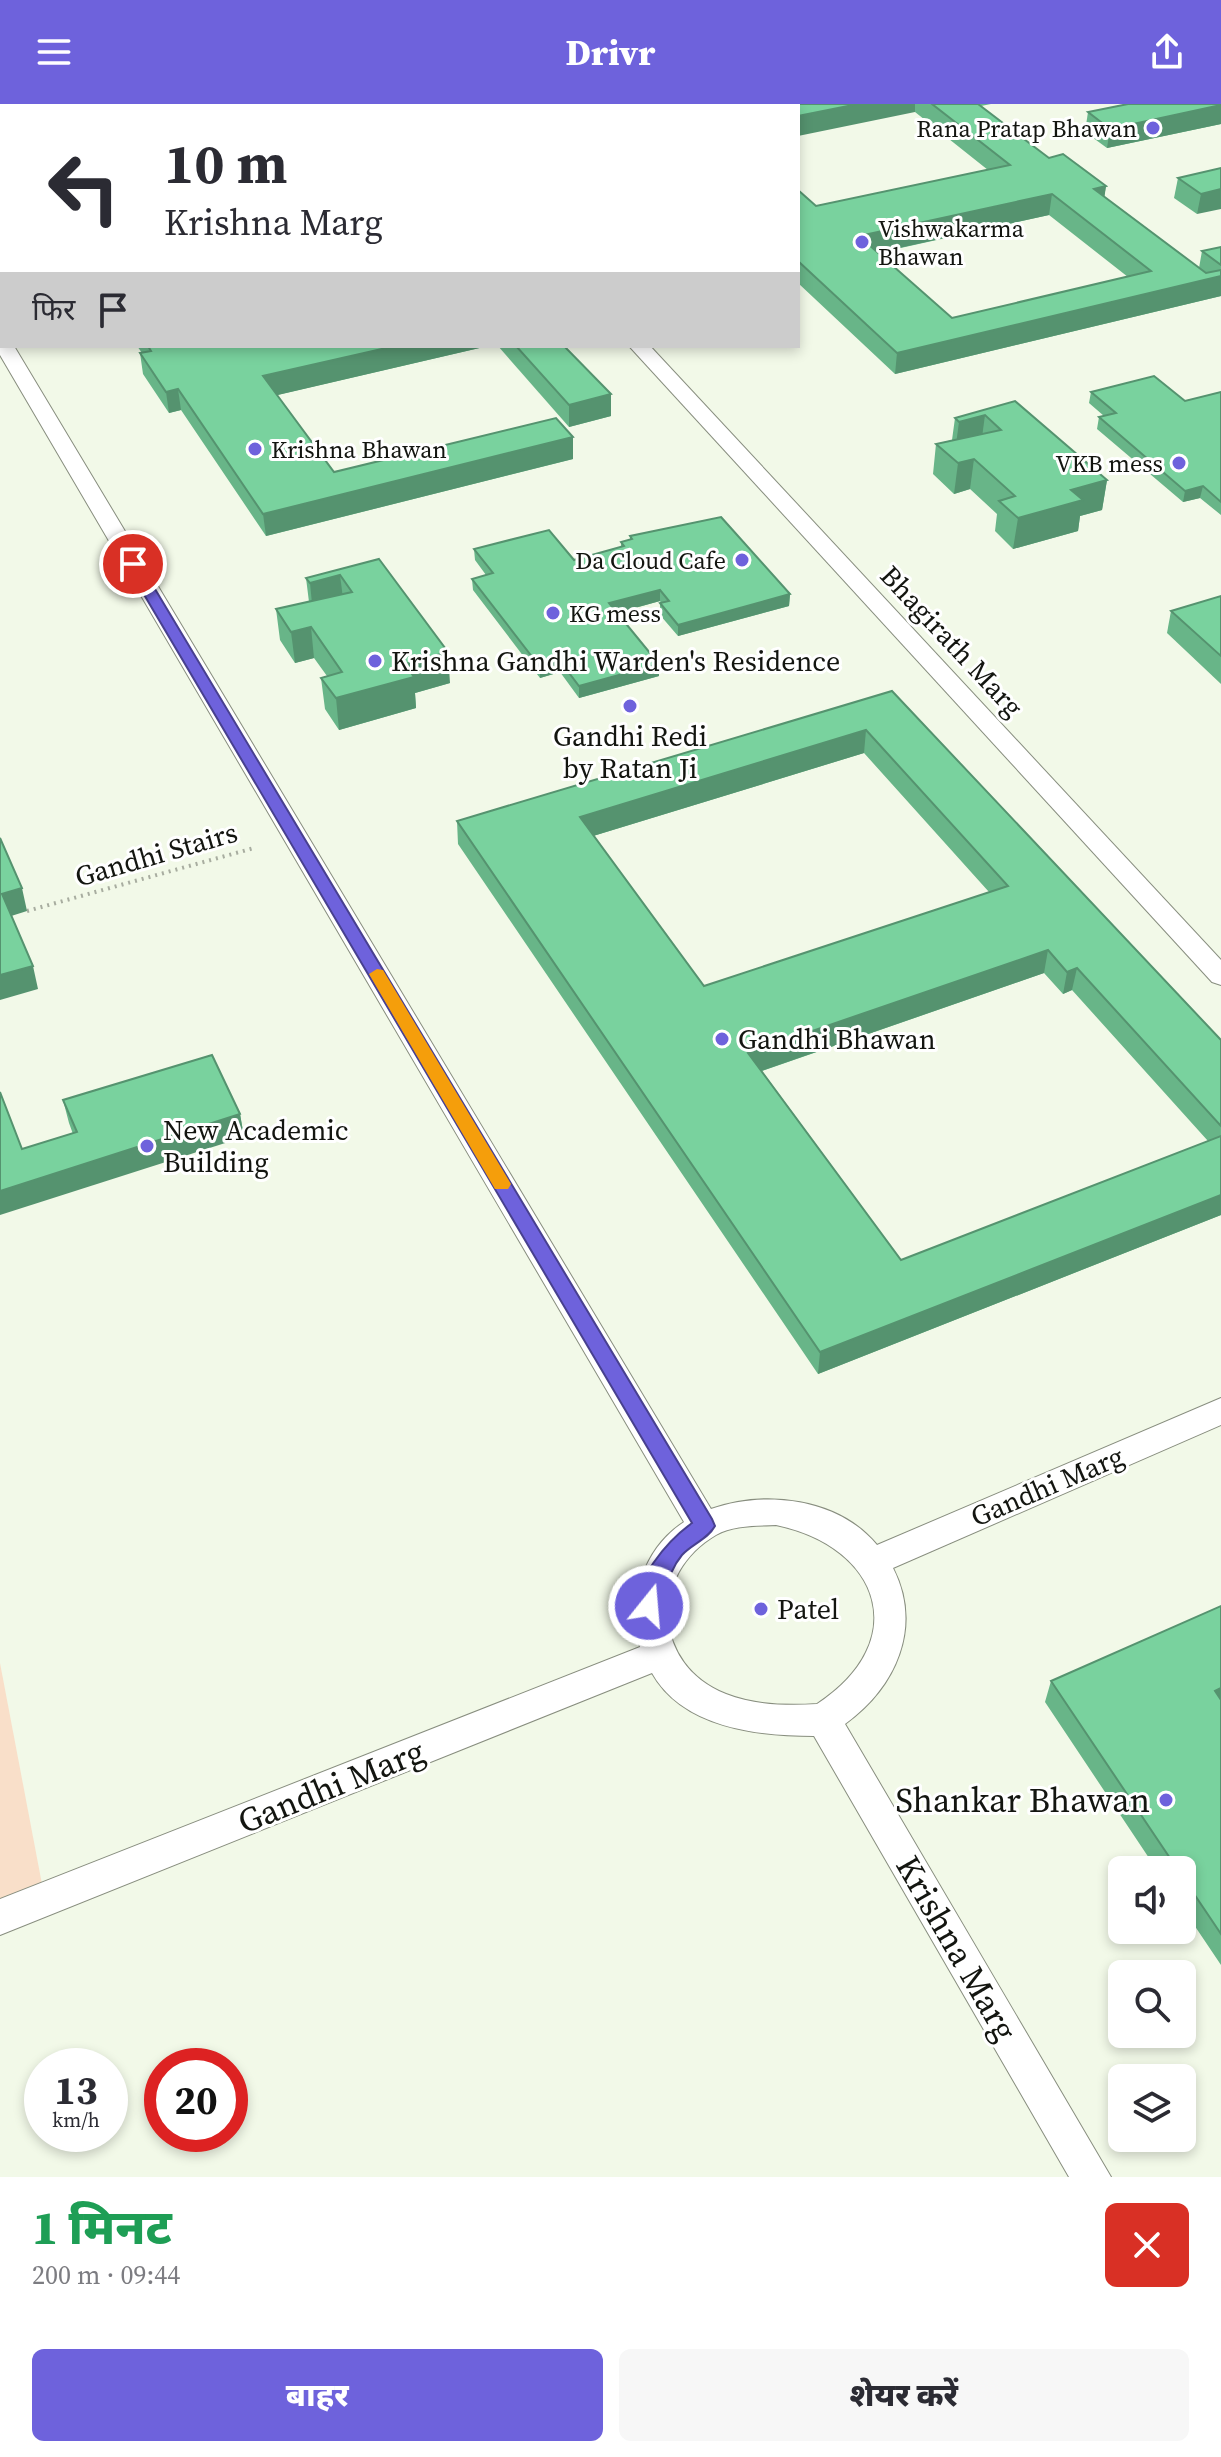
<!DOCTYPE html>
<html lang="hi">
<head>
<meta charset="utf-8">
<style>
  :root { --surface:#fff; --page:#f7f7f7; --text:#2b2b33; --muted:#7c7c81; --accent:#6e62dc }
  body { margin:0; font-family:"Source Serif 4","Noto Sans Devanagari",serif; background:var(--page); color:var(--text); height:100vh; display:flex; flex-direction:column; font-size:30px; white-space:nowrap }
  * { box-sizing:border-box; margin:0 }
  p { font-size:26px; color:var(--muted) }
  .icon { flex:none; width:44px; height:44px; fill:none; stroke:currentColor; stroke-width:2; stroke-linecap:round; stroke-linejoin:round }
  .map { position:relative; height:2073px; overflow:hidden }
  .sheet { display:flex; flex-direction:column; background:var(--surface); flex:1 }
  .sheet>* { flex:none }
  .banner { position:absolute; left:0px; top:0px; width:800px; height:244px; box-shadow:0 4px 12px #0003; background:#fff; color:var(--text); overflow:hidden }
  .buttons { position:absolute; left:1108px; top:1752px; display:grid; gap:16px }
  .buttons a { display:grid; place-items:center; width:88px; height:88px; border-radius:12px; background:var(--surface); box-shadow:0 4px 12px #0003; font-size:40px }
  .speed { position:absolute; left:24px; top:1944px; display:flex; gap:16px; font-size:40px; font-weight:700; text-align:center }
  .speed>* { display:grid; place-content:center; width:104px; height:104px; border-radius:50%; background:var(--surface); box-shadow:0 4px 12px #0003; line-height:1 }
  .speed small { font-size:20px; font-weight:400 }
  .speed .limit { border:12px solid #d22; background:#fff; color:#111 }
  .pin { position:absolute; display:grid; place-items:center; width:68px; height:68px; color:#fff; margin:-34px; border:4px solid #fff; border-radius:50%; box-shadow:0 2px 8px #0007 }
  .me { position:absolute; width:88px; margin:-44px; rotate:17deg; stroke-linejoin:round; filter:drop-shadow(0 0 6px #0008) }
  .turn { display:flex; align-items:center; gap:28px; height:168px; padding:0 32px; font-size:36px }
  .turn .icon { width:104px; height:104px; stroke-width:2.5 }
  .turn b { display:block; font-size:56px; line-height:68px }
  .then { display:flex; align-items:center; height:76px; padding:0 32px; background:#0003; gap:16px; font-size:30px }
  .round { display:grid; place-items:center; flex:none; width:84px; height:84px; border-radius:12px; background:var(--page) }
  .summary { display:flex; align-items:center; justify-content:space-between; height:136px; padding:0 32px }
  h1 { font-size:48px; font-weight:800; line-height:60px; color:#1e9e55 }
  .button { display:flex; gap:16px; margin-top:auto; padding:16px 32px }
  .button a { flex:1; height:92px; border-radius:12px; background:var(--accent); color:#fff; font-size:32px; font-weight:800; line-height:92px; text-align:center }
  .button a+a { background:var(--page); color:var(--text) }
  header { display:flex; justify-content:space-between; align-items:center; height:104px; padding:0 32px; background:var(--accent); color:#fff; font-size:36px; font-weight:800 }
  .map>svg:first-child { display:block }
  .green { fill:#f9dfc9 }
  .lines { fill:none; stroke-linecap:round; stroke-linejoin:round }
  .lane-casing { stroke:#888e7f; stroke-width:2 }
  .path { stroke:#a8ada0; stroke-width:4; stroke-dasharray:2 5; stroke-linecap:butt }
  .lane { fill:#fff; fill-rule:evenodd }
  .wall { fill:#68b588; fill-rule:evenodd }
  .shaded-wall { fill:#55936f }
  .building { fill:#79d29e; stroke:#55936f; stroke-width:2; fill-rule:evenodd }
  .route { fill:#6e62dc; stroke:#48408f; stroke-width:2 }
  .slow { fill:#f59e0b }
  .poi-dot { fill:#6e62dc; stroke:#fff; stroke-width:3 }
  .labels { text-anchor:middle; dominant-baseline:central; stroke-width:6; stroke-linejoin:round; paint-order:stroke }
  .far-poi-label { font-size:24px; fill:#131510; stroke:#fff; text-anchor:end }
  .street-label { font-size:28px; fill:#131510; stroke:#fff }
  .poi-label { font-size:28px; fill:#131510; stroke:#fff; text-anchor:start }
  .near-street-label { font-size:34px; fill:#131510; stroke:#fff }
  .near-poi-label { font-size:34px; fill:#131510; stroke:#fff; text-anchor:end }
</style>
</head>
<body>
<header><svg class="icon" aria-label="menu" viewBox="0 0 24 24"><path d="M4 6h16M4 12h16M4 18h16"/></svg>Drivr<svg class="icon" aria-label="share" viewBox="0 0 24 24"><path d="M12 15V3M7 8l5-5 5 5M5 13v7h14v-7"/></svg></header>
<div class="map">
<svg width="1221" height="2073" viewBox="0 0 1221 2073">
  <rect width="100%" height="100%" fill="#f2f9e8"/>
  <polygon class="green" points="0,1559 45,1796 0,1813"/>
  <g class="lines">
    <g class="lane-casing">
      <g id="lane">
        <polygon points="407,0 423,0 424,2 408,2"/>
        <polygon points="565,0 590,0 564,2"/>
        <rect x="0" y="111" width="2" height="10"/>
        <path d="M0,237L2,242H14L711,1405C766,1386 838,1394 877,1441L1221,1294V1321L893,1464C923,1523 896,1583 845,1620L1111,2073H1069L814,1632C758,1632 683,1624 652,1569L0,1831V1795L640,1543C627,1497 643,1445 684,1418L0,251ZM776,1421C881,1443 913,1537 817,1600C788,1602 754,1601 726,1590C653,1561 648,1471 716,1431C733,1421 757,1422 776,1421Z"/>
        <polygon points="629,242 650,242 1221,856 1221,881 1212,878"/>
      </g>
    </g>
    <polyline class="path" points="27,807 254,744"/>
    <use href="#lane" class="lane"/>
  </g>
  <g class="wall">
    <path d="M772,0H991L981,2L1049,54L1106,82L1104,93L1199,164L1202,147L1221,143V192L895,270L798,179V86L816,102L988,66L915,8ZM1049,111L1128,173L952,214L878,149Z"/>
    <polygon points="1221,0 1221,20 1107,44 1085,28 1088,8"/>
    <polygon points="1221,64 1197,110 1174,94 1178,74"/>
    <polygon points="137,242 488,242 277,291 334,368 573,333 573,355 266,432 181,306 169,309 143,270 140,249 142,249"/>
    <polygon points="498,242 564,242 611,312 569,323"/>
    <polygon points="1091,288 1185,297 1221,288 1221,411 1200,394 1183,398 1097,325 1099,313 1104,312 1089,299"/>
    <polygon points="1015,297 1107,376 1102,406 1080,412 1078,427 1013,445 995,427 997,410 970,385 954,390 933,370 936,340 952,336 955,314"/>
    <polygon points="630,432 790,490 789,502 678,532 660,511 660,499 661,499 660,497 617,509 659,572 579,594 560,568 540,574 473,486 472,475 486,471 475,456 474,445 574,456 621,443 621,438 630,436"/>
    <polygon points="379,455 450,579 415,589 416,604 339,626 325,605 321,574 327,572 314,554 295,559 280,536 276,505 309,498 306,474"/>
    <polygon points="1221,492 1221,580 1167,529 1171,507"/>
    <path d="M892,587L1221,936V1111L818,1270L458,740L457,717ZM864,649L989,788L704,882L593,732ZM1044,869L1063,890L1072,886L1208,1037L901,1156L762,967Z"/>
    <polygon points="63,996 240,1010 244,1033 22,1045 73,1030 69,1019"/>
    <polygon points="1221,1502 1221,1861 1182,1803 1182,1766 1157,1766 1045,1598 1051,1577"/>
  </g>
  <g class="shaded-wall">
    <polygon points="858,0 915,0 915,8 798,32 798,12"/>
    <polygon points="1221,1 1221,20 1107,44 1110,25"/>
    <polygon points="1106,82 1103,103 1094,85"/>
    <polygon points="1221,85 1221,105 1197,110 1201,90"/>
    <polygon points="1052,90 1049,111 858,153 859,132"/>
    <polygon points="1221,172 1221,192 895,270 897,249"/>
    <polygon points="395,242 488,242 265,294 263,272"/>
    <polygon points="178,285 181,306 169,309 166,288"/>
    <polygon points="611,290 611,312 569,323 569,301"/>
    <polygon points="985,311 981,341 955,348 959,318"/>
    <polygon points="573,333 573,355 266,432 263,410"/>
    <polygon points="974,355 970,385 954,390 958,359"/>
    <polygon points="1107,376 1102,406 1080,412 1078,427 1013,445 1018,414 1071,386"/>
    <polygon points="1203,382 1200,394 1183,398 1185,387"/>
    <polygon points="340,471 344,502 313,510 310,479"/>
    <polygon points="660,486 660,497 609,511 609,499"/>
    <polygon points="790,490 789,502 678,532 678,521"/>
    <polygon points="311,523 314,554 295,559 291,528"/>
    <polygon points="448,548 450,579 415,589 416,604 339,626 336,594 405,560"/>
    <polygon points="560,557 560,568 540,574 540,563"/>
    <polygon points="659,560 659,572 579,594 579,582"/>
    <polygon points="866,626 864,649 580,736 580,713"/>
    <polygon points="22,784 27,807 8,813 2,790"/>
    <polygon points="1048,846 1044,869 747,972 748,949"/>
    <polygon points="33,862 38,885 0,896 0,871"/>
    <polygon points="1077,864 1072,886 1063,890 1067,868"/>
    <polygon points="240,1010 244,1033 0,1111 0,1087"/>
    <polygon points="1221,1091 1221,1111 818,1270 820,1248"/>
    <polygon points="1221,1584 1221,1601 1215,1587"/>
  </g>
  <g class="building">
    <polygon points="772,0 858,0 798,12 798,2 762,2"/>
    <path d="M932,0H978L1049,54L1063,50L1106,82L1094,85L1206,169L1221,166V172L897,249L798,157V86L816,102L1010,61ZM1052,90L1151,167L952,214L859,132Z"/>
    <polygon points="1128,0 1221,0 1221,1 1110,25 1088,8"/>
    <polygon points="1221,64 1221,85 1201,90 1178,74"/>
    <polygon points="1221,143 1221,161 1202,147"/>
    <polygon points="148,242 395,242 263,272 334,368 556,314 573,333 263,410 178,285 166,288 140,249 151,247"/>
    <polygon points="516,242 564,242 611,290 569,301"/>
    <polygon points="1154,272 1185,297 1221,288 1221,398 1203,382 1185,387 1099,313 1116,309 1091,288"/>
    <polygon points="1015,297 1107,376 1071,386 1083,396 1018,414 999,397 1015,392 974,355 958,359 936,340 1001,326 985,311 959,318 955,314"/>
    <polygon points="721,413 790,490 678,521 660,499 669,497 660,486 609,499 659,560 579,582 560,557 540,563 472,475 493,469 474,445 549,426 574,456 624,442 621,438 632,435 630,432"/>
    <polygon points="379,455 448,548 405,560 414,573 336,594 321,574 342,568 311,523 291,528 276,505 352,488 340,471 310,479 306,474"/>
    <polygon points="1221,492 1221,552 1171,507"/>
    <path d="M892,587L1221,936V1022L1077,864L1067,868L1048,846L748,949L901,1156L1221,1032V1091L820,1248L457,717ZM866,626L1008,782L704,882L580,713Z"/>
    <polygon points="0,734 22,784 2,790 33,862 0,871"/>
    <polygon points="212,951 240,1010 0,1087 0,988 22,1045 77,1028 63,996"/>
    <polygon points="1221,1502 1221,1584 1215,1587 1221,1596 1221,1830 1182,1772 1182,1766 1178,1766 1051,1577"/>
  </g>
  <path class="route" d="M133,456L140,460L712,1415L715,1422C708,1435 692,1440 682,1451C667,1469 667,1488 657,1509L649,1511L642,1509C628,1479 670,1435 692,1419L126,460Z"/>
  <polygon class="slow" points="377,865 383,866 508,1075 511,1080 508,1085 495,1085 369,870"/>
  <g class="poi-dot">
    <circle cx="1153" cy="24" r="8"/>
    <circle cx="862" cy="138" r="8"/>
    <circle cx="255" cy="345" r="8"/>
    <circle cx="1179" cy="359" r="8"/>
    <circle cx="742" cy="456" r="8"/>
    <circle cx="553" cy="509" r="8"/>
    <circle cx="375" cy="557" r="8"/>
    <circle cx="630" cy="602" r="8"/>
    <circle cx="722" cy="935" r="8"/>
    <circle cx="147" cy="1042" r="8"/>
    <circle cx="761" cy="1505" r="8"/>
    <circle cx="1166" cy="1696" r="8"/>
  </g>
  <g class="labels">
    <g class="far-poi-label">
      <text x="1137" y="24">Rana Pratap Bhawan</text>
      <text x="878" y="124" text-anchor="start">Vishwakarma<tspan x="878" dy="28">Bhawan</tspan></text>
      <text x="271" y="345" text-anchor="start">Krishna Bhawan</text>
      <text x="1163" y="359">VKB mess</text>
      <text x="726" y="456">Da Cloud Cafe</text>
      <text x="569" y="509" text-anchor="start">KG mess</text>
    </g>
    <g class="street-label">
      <text transform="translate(952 537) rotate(47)">Bhagirath Marg</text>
      <text transform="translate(156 750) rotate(-16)">Gandhi Stairs</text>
      <text transform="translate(1047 1382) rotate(-23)">Gandhi Marg</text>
    </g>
    <g class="poi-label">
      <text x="391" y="557">Krishna Gandhi Warden's Residence</text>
      <text x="630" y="632" text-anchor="middle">Gandhi Redi<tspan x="630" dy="32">by Ratan Ji</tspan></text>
      <text x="738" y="935">Gandhi Bhawan</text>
      <text x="163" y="1026">New Academic<tspan x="163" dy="32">Building</tspan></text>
      <text x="777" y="1505">Patel</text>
    </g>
    <g class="near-street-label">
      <text transform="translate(331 1682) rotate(-22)">Gandhi Marg</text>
      <text transform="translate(957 1844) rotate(60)">Krishna Marg</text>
    </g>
    <g class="near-poi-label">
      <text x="1150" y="1696">Shankar Bhawan</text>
    </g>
  </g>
</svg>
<div class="buttons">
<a><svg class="icon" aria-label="sound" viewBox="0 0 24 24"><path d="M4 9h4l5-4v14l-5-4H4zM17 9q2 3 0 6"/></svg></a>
<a><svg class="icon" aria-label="search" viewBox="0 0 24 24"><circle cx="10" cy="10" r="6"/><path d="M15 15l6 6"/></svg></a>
<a><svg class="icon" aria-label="layers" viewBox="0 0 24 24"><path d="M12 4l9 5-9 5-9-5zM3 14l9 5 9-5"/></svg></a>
</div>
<div class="speed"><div>13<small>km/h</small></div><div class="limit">20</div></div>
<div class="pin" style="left:133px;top:460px;background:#d93025"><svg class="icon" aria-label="arrive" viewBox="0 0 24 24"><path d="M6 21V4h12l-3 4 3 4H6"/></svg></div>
<svg class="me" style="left:649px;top:1502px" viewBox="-20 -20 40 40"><circle r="17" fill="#6e62dc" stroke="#fff" stroke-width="3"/><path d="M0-11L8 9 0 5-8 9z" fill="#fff"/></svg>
<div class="banner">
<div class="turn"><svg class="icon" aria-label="left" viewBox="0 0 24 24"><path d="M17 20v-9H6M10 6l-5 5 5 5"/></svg><div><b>10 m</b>Krishna Marg</div></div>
<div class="then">फिर<svg class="icon" aria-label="arrive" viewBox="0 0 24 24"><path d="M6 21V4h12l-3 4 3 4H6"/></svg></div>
</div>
</div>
<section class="sheet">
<div class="summary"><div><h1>1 मिनट</h1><p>200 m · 09:44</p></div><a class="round" style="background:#d93025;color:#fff"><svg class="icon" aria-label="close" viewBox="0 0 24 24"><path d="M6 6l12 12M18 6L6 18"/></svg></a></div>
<div class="button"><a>बाहर</a><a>शेयर करें</a></div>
</section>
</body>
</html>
